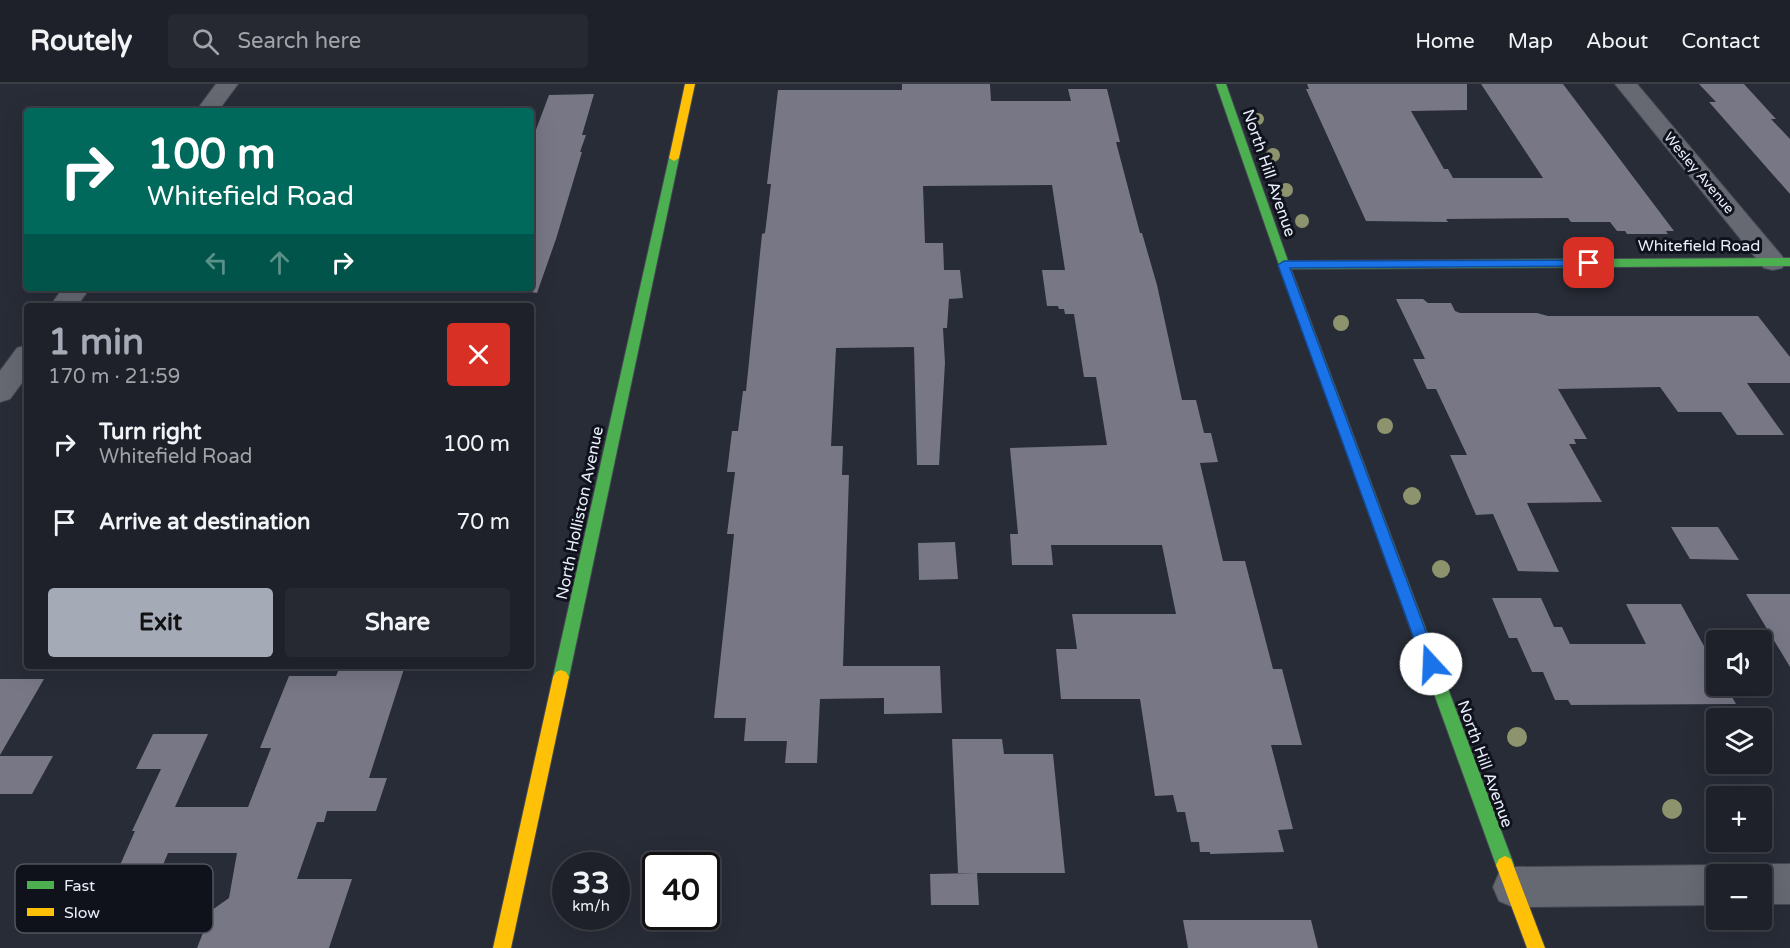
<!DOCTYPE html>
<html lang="en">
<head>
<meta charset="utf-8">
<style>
  :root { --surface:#1e2129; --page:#262931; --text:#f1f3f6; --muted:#a1a3a8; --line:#3c3e46; --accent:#a5aab7 }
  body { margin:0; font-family:"Varela Round",sans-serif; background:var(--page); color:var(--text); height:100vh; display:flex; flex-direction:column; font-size:22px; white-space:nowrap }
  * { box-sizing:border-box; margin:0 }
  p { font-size:20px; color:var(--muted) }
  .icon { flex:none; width:33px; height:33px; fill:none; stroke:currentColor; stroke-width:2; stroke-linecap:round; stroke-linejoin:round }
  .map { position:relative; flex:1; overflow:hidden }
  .sheet { position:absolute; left:24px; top:219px; width:510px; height:366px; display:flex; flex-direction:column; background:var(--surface); border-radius:6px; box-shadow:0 6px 24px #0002,0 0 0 2px var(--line) }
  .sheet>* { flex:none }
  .top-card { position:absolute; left:24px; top:24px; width:510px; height:183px; border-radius:6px; box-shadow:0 6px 24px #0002,0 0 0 2px var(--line); background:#00695c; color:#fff; overflow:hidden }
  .fabs { position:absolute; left:1706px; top:546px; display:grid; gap:12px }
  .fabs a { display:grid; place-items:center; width:66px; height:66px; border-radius:6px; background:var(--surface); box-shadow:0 6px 24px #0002,0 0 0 2px var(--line); font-size:30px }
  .speed { position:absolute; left:552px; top:768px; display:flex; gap:12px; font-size:30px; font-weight:700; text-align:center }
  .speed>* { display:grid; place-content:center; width:78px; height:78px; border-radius:50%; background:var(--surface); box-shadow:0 6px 24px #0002,0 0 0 2px var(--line); line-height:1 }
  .speed small { font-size:15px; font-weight:400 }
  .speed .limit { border:3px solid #111; border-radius:9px; background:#fff; color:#111 }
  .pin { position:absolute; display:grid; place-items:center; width:51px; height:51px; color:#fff; margin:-26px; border-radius:12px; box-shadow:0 3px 9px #0006 }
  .me { position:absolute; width:66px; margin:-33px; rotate:340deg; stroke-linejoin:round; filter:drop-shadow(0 0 4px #0008) }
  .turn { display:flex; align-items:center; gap:21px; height:126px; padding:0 24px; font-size:27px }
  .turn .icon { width:78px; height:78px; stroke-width:2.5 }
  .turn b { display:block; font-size:42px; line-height:51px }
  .lanes { display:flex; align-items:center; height:57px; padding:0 24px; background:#0003; justify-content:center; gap:30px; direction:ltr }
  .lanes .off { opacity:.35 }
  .round { display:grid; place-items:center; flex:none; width:63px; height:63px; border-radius:6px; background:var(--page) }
  .overview { display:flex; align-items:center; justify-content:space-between; height:102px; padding:0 24px }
  h1 { font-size:36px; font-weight:700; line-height:45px; color:var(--accent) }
  .primary-button { display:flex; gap:12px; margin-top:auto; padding:12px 24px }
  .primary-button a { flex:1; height:69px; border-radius:6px; background:var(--accent); color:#111; font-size:24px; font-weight:700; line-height:69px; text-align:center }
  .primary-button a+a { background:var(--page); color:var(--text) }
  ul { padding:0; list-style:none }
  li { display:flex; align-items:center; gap:18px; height:78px; padding:0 24px }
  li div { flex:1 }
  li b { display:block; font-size:22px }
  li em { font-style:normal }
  header { display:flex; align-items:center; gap:36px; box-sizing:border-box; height:84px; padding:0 30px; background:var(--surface); border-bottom:2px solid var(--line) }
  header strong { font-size:28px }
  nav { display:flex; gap:33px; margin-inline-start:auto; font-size:21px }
  .search { width:420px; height:54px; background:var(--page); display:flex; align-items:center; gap:15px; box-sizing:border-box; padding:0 21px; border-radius:6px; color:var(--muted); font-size:22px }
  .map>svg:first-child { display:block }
  .building { fill:#777786 }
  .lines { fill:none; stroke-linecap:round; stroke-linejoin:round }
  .street-casing { stroke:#454852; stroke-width:2 }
  .fast-casing { stroke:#454852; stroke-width:2 }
  .slow-casing { stroke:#454852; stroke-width:2 }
  .street { fill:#666972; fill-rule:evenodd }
  .fast { fill:#4caf50; fill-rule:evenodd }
  .slow { fill:#ffc107; fill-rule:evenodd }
  .tree { fill:#8d936c }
  .route { fill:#1a73e8; stroke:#114b97; stroke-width:1.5 }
  .labels { text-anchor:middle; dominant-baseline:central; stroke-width:6; stroke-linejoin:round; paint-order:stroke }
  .far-street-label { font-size:14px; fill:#e9eefc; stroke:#0f121b }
  .street-label { font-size:16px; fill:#e9eefc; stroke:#0f121b }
  .key { fill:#0f121b; stroke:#50545e; stroke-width:1.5 }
  .key-label { font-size:16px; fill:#e9eefc }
</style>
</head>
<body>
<header>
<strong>Routely</strong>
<div class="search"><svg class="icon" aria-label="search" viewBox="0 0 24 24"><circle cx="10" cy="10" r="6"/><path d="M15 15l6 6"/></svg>Search here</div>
<nav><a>Home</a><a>Map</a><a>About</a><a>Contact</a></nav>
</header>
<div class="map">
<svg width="1790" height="864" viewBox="0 0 1790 864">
  <rect width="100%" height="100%" fill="#282c37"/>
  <g class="building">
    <polygon points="902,0 990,0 991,17 1071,17 1068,5 1107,5 1120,58 1116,58 1140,149 1142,149 1157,201 1182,316 1196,316 1204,349 1211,349 1218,378 1200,379 1223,477 1245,477 1273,585 1282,585 1302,661 1271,661 1293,745 1278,746 1284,768 1210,770 1210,768 1200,768 1199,758 1191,758 1185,728 1177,728 1173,711 1155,712 1140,615 1061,615 1056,565 1077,565 1072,530 1176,530 1162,461 1051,461 1053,481 1012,481 1010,450 1018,450 1010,364 1107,361 1096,293 1084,293 1074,230 1065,230 1064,225 1059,225 1058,222 1047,222 1042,186 1065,186 1052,101 923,102 925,159 943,159 944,186 960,186 963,214 949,215 947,244 943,244 945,279 939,381 917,381 914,263 836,264 831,362 843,362 842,391 849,391 843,582 940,582 942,629 884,630 884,614 820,615 817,679 785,679 787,657 744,657 746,634 714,634 734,450 727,450 735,388 727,388 732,347 738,347 743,307 746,307 762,150 765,149 771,100 767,100 778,6 902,6"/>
    <polygon points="1307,0 1467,0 1467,26 1411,27 1444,85 1448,85 1453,94 1543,94 1481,0 1563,0 1674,147 1666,147 1668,150 1627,150 1625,147 1617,147 1610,138 1571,138 1568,134 1446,135 1448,138 1366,137 1306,5 1309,5"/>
    <polygon points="1699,0 1744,0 1776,35 1771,35 1790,55 1790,110 1709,18 1716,18"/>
    <polygon points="594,10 582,51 586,51 580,68 582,68 556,155 537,209 531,208 531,59 549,11"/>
    <polygon points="1396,215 1423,215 1428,219 1451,219 1455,227 1460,229 1537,229 1548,232 1758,232 1790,273 1790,299 1747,299 1784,351 1737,351 1721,328 1678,328 1660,303 1558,305 1587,355 1574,355 1576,360 1569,360 1602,418 1527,419 1559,488 1518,487 1493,430 1476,431 1450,371 1467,371 1436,305 1427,305 1413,275 1425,275"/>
    <polygon points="1671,443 1718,443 1739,476 1690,475"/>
    <polygon points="955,458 958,495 919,496 918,459"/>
    <polygon points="1746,510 1790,510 1790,583"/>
    <polygon points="1492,514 1541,514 1554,543 1562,543 1570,560 1646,560 1626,520 1681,520 1716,584 1716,602 1726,602 1736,620 1571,621 1568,616 1555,616 1543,588 1532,588 1517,554 1509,554"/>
    <polygon points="339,585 404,585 369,694 387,694 376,727 327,727 324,738 317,738 297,795 352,795 329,864 197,864 212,826 229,814 237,769 168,769 160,788 117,788 135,747 132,747 161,685 136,685 153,650 208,650 175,723 248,723 271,664 260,664 289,592 336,592"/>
    <polygon points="0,595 44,595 0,671"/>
    <polygon points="952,655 1002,655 1004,670 1053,670 1065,789 958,789"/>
    <polygon points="0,672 53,672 32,710 0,710"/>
    <polygon points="977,789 979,821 931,821 930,790"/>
    <polygon points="1183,836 1311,836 1318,864 1188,864"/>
  </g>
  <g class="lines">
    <g class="street-casing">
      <g id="street">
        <polygon points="216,0 238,0 218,27 196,27"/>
        <polygon points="1615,0 1637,0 1782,172 1786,178 1782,184 1773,186 1764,184"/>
        <polygon points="63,204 90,204 77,222 50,222"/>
        <polygon points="27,261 27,292 10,315 0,318 0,287 17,264"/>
        <polygon points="1761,780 1790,780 1790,820 1761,820 1761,790 1745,790 1747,786"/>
        <polygon points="1716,781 1730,787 1732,790 1716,790 1716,821 1513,823 1499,817 1493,803 1499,789 1513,783"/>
      </g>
    </g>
    <g class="fast-casing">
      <g id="fast">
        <polygon points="1216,0 1226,0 1288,177 1790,174 1790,182 1291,185 1514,781 1511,787 1505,790 1499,787 1496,781 1279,181"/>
        <polygon points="674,71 679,74 569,593 566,598 561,600 556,598 553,593 669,74"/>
      </g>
    </g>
    <g class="slow-casing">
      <g id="slow">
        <polygon points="685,0 695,0 679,74 674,77 669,74"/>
        <polygon points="561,586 566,588 569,593 511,864 493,864 553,593 556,588"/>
        <polygon points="1505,772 1511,775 1545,864 1527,864 1496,781 1499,775"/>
      </g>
    </g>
    <use href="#street" class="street"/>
    <use href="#fast" class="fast"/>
    <use href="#slow" class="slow"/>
  </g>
  <g class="tree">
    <circle cx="1258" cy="35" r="6"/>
    <circle cx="1273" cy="71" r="7"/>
    <circle cx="1286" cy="106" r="7"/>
    <circle cx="1302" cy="137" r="7"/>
    <circle cx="1341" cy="239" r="8"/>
    <circle cx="1385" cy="342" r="8"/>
    <circle cx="1412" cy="412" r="9"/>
    <circle cx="1441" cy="485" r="9"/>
    <circle cx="1517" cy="653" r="10"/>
    <circle cx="1672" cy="725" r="10"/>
  </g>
  <polygon class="route" points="1589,176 1594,179 1593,182 1290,184 1438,580 1436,585 1431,587 1425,585 1278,181 1284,177"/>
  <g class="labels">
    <g class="far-street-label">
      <text transform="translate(1699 89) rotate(50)">Wesley Avenue</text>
    </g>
    <g class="street-label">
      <text transform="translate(1269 89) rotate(71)">North Hill Avenue</text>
      <text x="1699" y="162">Whitefield Road</text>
      <text transform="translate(580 429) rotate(-78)">North Holliston Avenue</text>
      <text transform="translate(1485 680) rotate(70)">North Hill Avenue</text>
    </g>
  </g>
  <rect x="15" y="780" width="198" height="69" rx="9" class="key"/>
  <rect x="27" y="797" width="27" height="8" fill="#4caf50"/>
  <rect x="27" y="824" width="27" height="8" fill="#ffc107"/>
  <g class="key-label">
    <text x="64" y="807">Fast</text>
    <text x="64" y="834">Slow</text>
  </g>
</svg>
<div class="fabs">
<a><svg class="icon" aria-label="sound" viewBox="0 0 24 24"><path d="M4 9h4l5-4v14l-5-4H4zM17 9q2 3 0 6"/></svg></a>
<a><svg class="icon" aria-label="layers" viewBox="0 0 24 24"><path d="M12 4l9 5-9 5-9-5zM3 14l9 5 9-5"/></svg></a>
<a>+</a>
<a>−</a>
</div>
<div class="speed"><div>33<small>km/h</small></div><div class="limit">40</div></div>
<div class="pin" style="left:1589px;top:179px;background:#d93025"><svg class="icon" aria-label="arrive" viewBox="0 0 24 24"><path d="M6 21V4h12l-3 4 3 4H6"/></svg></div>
<svg class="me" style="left:1431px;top:580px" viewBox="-20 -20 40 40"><circle r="19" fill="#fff"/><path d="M0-13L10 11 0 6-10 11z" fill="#1a73e8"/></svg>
<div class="top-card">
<div class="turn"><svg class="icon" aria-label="right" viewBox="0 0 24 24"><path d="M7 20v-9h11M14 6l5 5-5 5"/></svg><div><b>100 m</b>Whitefield Road</div></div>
<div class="lanes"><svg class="icon off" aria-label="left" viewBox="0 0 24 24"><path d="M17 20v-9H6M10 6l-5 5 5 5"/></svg><svg class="icon off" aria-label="ahead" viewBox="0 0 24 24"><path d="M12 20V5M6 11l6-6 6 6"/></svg><svg class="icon" aria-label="right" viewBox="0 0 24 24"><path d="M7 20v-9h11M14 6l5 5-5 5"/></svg></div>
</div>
<section class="sheet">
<div class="overview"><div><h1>1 min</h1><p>170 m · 21:59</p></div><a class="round" style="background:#d93025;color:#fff"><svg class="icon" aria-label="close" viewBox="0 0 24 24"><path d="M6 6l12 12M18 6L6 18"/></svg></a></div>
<ul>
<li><svg class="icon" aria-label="right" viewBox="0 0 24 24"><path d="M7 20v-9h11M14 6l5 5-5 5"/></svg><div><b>Turn right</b><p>Whitefield Road</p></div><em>100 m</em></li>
<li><svg class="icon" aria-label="arrive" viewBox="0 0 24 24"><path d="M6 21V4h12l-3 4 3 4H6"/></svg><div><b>Arrive at destination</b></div><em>70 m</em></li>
</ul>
<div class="primary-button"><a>Exit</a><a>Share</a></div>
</section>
</div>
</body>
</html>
